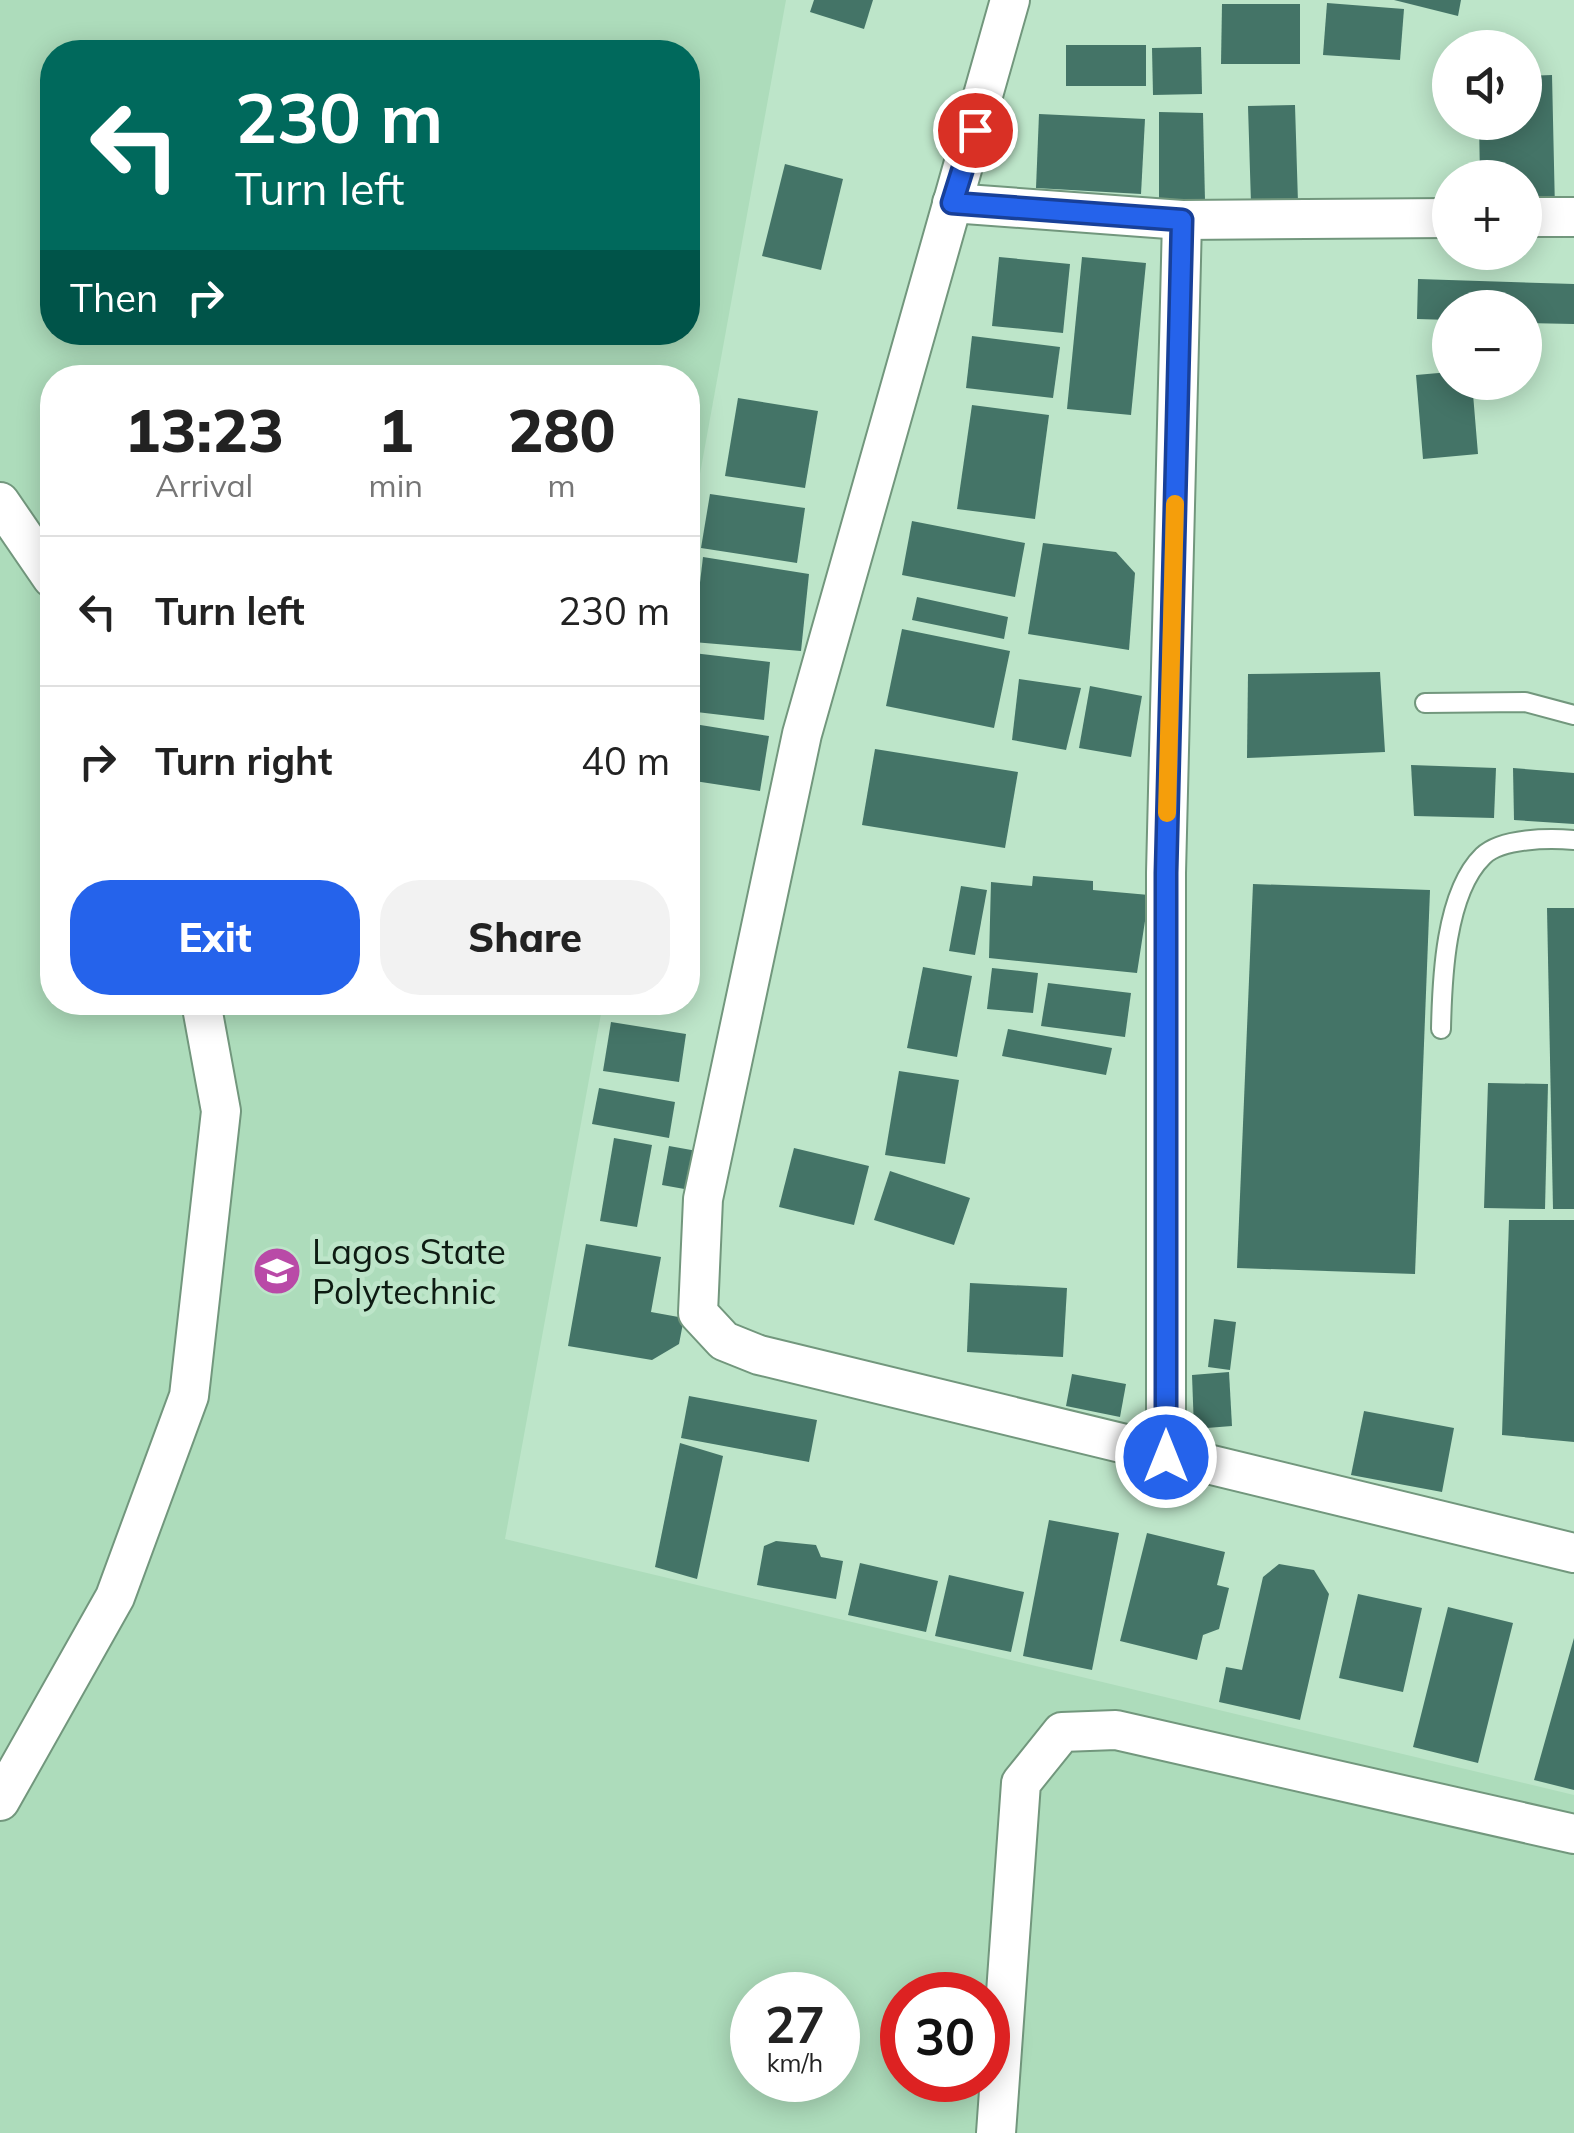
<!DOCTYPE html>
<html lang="en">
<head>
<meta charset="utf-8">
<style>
  :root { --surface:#fff; --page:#f2f2f2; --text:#222; --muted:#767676; --line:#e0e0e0; --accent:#2563eb }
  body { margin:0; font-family:Mulish,sans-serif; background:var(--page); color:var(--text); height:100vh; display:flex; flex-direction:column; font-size:38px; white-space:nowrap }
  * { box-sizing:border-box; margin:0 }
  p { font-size:32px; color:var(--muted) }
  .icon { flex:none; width:55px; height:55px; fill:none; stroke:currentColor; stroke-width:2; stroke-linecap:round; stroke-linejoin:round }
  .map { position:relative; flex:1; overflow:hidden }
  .panel { position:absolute; left:40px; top:365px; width:660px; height:650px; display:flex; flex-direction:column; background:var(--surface); border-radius:40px; box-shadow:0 5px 25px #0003 }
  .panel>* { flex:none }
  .hud { position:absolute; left:40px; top:40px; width:660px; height:305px; border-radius:40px; box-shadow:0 5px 25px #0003; background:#00695c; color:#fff; overflow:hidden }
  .controls { position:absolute; left:1432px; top:30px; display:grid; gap:20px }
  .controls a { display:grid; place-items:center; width:110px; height:110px; border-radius:50%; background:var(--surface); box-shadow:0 5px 25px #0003; font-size:50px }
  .speed { position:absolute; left:730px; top:1972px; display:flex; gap:20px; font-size:50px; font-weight:700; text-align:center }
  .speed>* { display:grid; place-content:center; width:130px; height:130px; border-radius:50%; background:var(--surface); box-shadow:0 5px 25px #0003; line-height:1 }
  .speed small { font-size:25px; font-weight:400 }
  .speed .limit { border:15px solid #d22; background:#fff; color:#111 }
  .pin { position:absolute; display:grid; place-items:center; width:85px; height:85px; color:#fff; margin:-42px; border:5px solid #fff; border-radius:50%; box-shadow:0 2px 10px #0007 }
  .me { position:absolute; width:110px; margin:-55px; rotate:0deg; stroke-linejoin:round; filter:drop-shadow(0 0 8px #0008) }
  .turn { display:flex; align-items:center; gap:35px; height:210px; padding:0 30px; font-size:45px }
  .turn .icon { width:130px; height:130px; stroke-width:2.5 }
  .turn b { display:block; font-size:70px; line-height:85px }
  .then { display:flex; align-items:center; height:95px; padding:0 30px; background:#0003; gap:20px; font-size:38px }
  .eta { display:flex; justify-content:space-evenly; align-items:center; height:170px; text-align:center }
  .eta b { font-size:60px; font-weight:800; line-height:70px }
  .action { display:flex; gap:20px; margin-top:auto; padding:20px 30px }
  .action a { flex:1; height:115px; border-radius:40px; background:var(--accent); color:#fff; font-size:40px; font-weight:800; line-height:115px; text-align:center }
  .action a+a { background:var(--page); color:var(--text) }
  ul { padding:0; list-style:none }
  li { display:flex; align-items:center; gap:30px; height:150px; padding:0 30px; border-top:2px solid var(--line) }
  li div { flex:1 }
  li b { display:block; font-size:38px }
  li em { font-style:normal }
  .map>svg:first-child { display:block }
  .built { fill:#addcbb; fill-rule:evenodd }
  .building { fill:#447467 }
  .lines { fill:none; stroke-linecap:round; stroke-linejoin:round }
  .service-casing { stroke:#72977d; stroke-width:22 }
  .minor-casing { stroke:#72977d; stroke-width:42 }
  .service { stroke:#fff; stroke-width:18 }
  .minor { stroke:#fff; stroke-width:38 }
  .route-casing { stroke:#184099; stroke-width:25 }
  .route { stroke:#2563eb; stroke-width:18 }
  .slow { stroke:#f59e0b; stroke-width:18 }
  .labels { text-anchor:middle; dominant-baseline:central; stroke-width:10; stroke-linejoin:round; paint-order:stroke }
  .poi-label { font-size:35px; fill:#0d1b12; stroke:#bde5c9; text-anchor:start }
</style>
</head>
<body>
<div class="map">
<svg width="1574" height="2133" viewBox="0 0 1574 2133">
  <rect width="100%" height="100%" fill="#bde5c9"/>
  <path class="built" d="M0,0H786L688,540V378H52V1002L603,1003L505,1539L1574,1795V2133H0ZM52,52H688V332H52ZM752,1995H838V2080H752ZM902,1995H988V2080H902Z"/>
  <g class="building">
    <polygon points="814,0 873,0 864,29 810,12"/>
    <polygon points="1394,0 1461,0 1458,16"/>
    <polygon points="1327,3 1404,9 1400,60 1323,55"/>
    <polygon points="1222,4 1300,4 1300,64 1221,64"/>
    <rect x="1066" y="45" width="80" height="41"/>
    <polygon points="1201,47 1202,94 1153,95 1152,48"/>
    <polygon points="1552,75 1555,210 1525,211 1525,178 1480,178 1479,122 1525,122 1525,76"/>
    <polygon points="1295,105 1298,203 1251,204 1248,106"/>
    <polygon points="1159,112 1203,113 1205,201 1159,201"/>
    <polygon points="1039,114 1145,119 1141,194 1036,188"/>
    <polygon points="785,164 843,179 821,270 762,256"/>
    <polygon points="999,257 1070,264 1063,333 992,326"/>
    <polygon points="1082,257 1146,263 1131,415 1067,409"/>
    <polygon points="1418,279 1574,284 1574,324 1525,323 1525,308 1450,308 1450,320 1417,319"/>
    <polygon points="972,336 1060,347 1053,398 966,388"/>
    <polygon points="1450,372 1450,382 1472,382 1478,454 1423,459 1416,375"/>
    <polygon points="738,398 818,411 805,488 725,476"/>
    <polygon points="972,405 1049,415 1035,519 957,509"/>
    <polygon points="710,494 805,508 797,563 701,548"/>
    <polygon points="912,521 1025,543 1015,597 902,575"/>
    <polygon points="1043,543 1116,552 1135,573 1129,650 1028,634"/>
    <polygon points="703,557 809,574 801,651 693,642"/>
    <polygon points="917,597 1008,617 1004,639 912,620"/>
    <polygon points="902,629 1010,651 994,728 886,706"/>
    <polygon points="693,653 770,662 764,720 688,711"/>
    <polygon points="1380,672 1385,752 1247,758 1248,674"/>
    <polygon points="1019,679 1081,688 1066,750 1012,740"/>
    <polygon points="1090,686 1142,696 1131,757 1079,748"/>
    <polygon points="688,723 769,736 760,791 688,780"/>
    <polygon points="875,749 1018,772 1005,848 862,825"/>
    <polygon points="1411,765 1496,768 1494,818 1414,816"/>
    <polygon points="1513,768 1574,773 1574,824 1514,820"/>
    <polygon points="1033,876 1093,881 1093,890 1149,895 1137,973 989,958 991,882 1032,886"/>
    <polygon points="1253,884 1430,890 1415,1274 1237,1268"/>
    <polygon points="961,886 987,890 975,955 949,951"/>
    <polygon points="1547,908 1574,908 1574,1209 1553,1209"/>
    <polygon points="923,967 972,976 957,1057 907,1048"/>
    <polygon points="992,968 1038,973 1033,1013 987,1009"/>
    <polygon points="1048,983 1131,993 1125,1037 1041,1026"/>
    <polygon points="611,1022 686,1034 679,1082 603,1071"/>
    <polygon points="1008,1029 1112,1048 1106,1075 1002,1056"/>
    <polygon points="899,1071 959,1080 945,1164 885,1155"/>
    <polygon points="1488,1083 1548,1084 1545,1209 1484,1208"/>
    <polygon points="599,1088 675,1102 669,1138 592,1124"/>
    <polygon points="614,1138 652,1145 637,1227 600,1221"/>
    <polygon points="669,1146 697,1151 690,1190 662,1185"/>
    <polygon points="794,1148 869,1166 854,1225 779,1207"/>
    <polygon points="890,1171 970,1198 954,1245 874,1220"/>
    <polygon points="1509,1220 1574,1220 1574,1442 1502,1435"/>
    <polygon points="586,1244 661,1257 651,1312 684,1318 679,1344 652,1360 568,1346"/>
    <polygon points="970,1283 1067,1288 1063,1357 967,1352"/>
    <polygon points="1214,1319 1236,1322 1230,1370 1208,1367"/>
    <polygon points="1229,1372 1232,1426 1194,1429 1192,1375"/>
    <polygon points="1072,1374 1126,1384 1120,1417 1066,1406"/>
    <polygon points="689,1396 817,1420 809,1462 681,1438"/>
    <polygon points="1364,1411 1454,1428 1442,1492 1351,1475"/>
    <polygon points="680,1443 723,1456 697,1579 655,1567"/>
    <polygon points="1049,1520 1119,1533 1092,1670 1023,1656"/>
    <polygon points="1147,1533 1225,1552 1217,1585 1229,1588 1219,1629 1203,1635 1197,1660 1120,1641"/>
    <polygon points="776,1541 816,1545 821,1557 843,1561 836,1599 757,1585 764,1546"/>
    <polygon points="860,1563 938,1581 926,1632 848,1615"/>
    <polygon points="1279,1564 1314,1570 1329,1594 1300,1720 1219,1702 1226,1667 1242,1670 1263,1577"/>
    <polygon points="949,1575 1024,1592 1011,1652 935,1636"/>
    <polygon points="1358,1594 1422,1608 1403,1692 1339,1678"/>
    <polygon points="1448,1607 1513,1623 1478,1763 1413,1747"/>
    <polygon points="1574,1638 1574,1790 1534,1780"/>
  </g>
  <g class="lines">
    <g class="service-casing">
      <g id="service">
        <polyline points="1425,703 1525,702 1574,715"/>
        <path d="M1441,1029C1442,980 1445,893 1483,856C1502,838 1549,838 1574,840"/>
      </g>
    </g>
    <g class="minor-casing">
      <g id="minor">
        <polyline points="1010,0 802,734 703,1199 698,1313 724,1341 759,1355 1574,1553"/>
        <polyline points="952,203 1182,220 1450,218"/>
        <polyline points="1525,217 1574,217"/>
        <polyline points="0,502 52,578"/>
        <polyline points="1166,1457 1166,873 1182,220"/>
        <polyline points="0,1801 115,1597 189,1396 221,1111 201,1002"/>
        <polyline points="996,2133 1021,1783 1062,1732 1116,1730 1574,1834"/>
      </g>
    </g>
    <use href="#service" class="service"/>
    <use href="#minor" class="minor"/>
  </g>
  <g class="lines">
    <g class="route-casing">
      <polyline id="route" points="975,130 952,203 1182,220 1166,873 1166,1457"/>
    </g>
    <use href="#route" class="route"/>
    <polyline class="slow" points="1167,813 1175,504"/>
  </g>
  <defs>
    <g id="university-disc" transform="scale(2.5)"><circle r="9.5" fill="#b94aa7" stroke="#bde5c9"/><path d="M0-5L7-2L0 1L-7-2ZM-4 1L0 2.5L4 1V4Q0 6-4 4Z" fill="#fff"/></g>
  </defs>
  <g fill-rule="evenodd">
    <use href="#university-disc" x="277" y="1271"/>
  </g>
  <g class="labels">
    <g class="poi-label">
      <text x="312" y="1251">Lagos State<tspan x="312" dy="40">Polytechnic</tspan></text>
    </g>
  </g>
</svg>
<div class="controls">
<a><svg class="icon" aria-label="sound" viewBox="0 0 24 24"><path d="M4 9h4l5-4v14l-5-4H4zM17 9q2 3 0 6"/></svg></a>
<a>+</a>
<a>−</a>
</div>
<div class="speed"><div>27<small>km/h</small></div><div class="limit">30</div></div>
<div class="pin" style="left:975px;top:130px;background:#d93025"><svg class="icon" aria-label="arrive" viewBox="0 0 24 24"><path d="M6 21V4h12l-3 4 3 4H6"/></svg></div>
<svg class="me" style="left:1166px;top:1457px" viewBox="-20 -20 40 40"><circle r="17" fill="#2563eb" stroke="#fff" stroke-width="3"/><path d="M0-11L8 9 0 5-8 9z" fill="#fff"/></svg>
<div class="hud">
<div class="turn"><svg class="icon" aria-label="left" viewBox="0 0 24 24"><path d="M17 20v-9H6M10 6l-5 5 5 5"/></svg><div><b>230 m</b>Turn left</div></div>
<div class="then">Then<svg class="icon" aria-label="right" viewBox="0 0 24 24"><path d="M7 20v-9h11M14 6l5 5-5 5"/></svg></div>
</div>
<section class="panel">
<div class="eta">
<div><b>13:23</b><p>Arrival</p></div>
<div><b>1</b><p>min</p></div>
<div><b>280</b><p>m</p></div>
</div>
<ul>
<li><svg class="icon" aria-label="left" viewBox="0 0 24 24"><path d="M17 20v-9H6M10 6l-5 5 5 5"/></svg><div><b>Turn left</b></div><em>230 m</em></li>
<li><svg class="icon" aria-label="right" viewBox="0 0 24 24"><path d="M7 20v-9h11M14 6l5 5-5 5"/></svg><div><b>Turn right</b></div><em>40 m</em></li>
</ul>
<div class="action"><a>Exit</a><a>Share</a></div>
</section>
</div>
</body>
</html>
